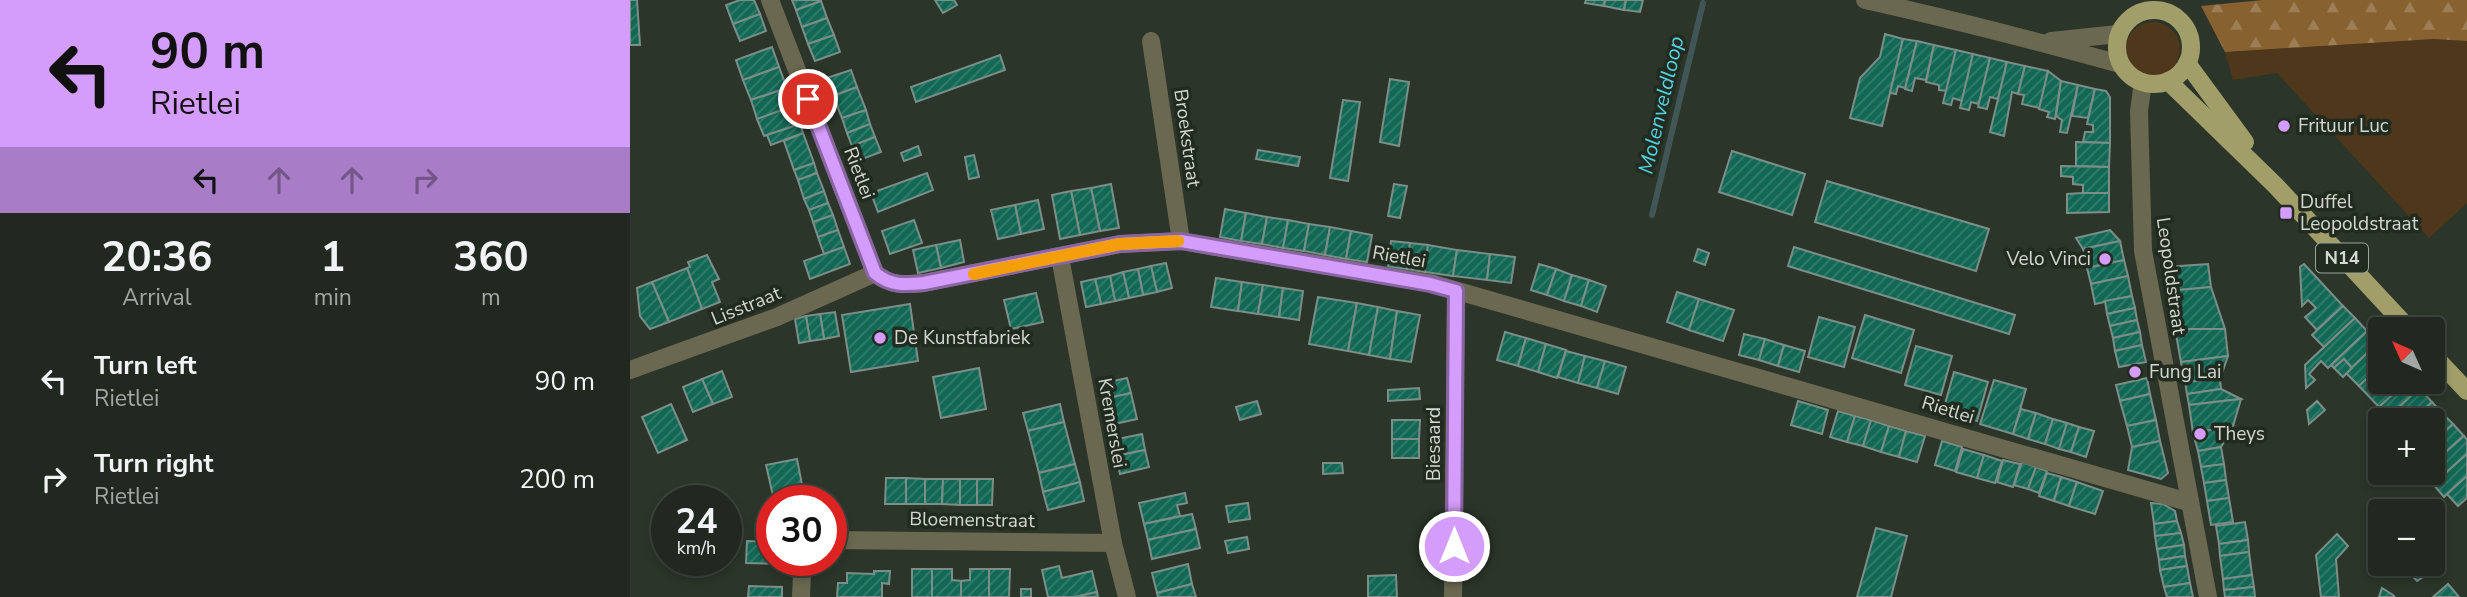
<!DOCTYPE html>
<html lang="en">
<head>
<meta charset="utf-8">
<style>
  :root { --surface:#20281f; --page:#283028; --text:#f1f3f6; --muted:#a2a6a4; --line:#3d443d }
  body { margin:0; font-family:"Nunito Sans",sans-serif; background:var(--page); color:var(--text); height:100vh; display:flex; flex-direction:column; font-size:26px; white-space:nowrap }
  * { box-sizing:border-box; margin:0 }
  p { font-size:23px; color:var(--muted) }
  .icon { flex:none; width:38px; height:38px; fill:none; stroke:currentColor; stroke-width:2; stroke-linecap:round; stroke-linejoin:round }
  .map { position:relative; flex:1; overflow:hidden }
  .panel { display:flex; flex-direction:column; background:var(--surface); width:630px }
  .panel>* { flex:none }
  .hud { background:#d49cfb; color:#111; overflow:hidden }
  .needle { width:46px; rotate:315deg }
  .fabs { position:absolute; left:1738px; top:317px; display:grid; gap:14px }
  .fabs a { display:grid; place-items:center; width:77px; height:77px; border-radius:7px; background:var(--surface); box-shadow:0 4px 10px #0003,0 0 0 2px var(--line); font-size:35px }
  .speed { position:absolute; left:21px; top:485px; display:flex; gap:14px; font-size:35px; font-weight:700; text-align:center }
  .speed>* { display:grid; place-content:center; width:91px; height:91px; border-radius:50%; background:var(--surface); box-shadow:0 4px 10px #0003,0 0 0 2px var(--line); line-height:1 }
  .speed small { font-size:18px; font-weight:400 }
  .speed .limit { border:10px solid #d22; background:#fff; color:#111 }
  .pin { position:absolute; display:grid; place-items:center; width:60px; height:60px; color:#fff; margin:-30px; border:4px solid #fff; border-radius:50%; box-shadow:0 2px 7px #0007 }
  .me { position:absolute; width:77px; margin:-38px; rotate:0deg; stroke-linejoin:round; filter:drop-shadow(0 0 5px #0008) }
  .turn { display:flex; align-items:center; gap:24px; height:147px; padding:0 35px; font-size:32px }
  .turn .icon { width:91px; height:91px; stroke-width:2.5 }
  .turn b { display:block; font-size:49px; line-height:60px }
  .lanes { display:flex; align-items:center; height:66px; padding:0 35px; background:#0003; justify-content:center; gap:35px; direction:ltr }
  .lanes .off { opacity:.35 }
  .eta { display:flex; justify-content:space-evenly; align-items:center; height:119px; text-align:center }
  .eta b { font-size:42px; font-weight:700; line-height:49px }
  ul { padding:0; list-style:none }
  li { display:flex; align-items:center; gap:21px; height:98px; padding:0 35px }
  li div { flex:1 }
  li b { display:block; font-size:26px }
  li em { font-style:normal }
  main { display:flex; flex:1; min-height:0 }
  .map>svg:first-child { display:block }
  .green { fill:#4f371b }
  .forest { fill:url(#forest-firs) }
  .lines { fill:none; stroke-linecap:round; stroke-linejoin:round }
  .stream { stroke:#415656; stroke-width:6 }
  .building { fill:url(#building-hatch); stroke:#7b8e88; stroke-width:2 }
  .minor { stroke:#6a6850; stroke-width:18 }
  .major { stroke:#a19e6a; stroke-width:18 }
  .route-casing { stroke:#8a65a3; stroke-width:18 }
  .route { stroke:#d49cfb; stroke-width:12 }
  .slow { stroke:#f59e0b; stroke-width:12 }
  .poi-dot { fill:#d49cfb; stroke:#222b1f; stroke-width:2.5 }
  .labels { text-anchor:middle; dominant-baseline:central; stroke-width:7; stroke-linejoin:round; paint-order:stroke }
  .shield { fill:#222b1f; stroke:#9da49c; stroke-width:2 }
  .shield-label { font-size:18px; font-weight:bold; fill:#d2d8d1 }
  .poi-label { font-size:19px; fill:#d2d8d1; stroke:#222b1f; text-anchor:start }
  .street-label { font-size:19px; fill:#d2d8d1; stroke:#222b1f }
  .water-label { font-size:21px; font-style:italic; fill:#53d2e4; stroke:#222b1f }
</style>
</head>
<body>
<main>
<section class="panel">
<div class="hud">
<div class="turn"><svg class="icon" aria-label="left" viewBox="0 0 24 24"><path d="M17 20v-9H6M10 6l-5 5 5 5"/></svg><div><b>90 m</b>Rietlei</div></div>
<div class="lanes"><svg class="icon" aria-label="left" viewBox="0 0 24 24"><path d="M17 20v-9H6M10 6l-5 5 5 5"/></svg><svg class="icon off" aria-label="ahead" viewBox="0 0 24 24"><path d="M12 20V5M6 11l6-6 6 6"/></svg><svg class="icon off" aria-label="ahead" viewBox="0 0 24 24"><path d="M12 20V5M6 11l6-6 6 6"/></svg><svg class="icon off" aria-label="right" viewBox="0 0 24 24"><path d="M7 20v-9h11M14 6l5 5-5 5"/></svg></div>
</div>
<div class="eta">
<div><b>20:36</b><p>Arrival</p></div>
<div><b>1</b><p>min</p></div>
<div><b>360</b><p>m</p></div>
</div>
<ul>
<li><svg class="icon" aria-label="left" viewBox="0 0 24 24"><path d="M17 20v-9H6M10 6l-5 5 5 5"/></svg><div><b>Turn left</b><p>Rietlei</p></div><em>90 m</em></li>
<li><svg class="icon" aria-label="right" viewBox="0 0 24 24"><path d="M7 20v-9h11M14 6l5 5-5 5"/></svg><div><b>Turn right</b><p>Rietlei</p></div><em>200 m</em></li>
</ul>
</section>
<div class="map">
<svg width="1837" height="597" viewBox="0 0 1837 597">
  <defs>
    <pattern id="forest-firs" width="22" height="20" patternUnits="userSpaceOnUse" patternTransform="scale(1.75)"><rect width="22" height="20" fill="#886130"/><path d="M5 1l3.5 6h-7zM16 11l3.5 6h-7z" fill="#9d7e57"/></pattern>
    <pattern id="building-hatch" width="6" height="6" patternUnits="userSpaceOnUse" patternTransform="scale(1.75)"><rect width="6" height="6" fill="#136855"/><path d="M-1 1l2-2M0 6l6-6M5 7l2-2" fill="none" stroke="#347d6c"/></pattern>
  </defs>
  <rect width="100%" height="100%" fill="#2b3529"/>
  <g class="green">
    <circle cx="1523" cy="49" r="27"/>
    <polygon points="1804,39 1837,41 1837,203 1799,238 1647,73 1603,80 1595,52"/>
  </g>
  <polygon class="forest" points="1633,0 1837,0 1837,41 1804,39 1595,52 1571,6"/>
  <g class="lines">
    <polyline class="stream" points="1022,215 1073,3"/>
  </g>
  <g class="building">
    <polygon points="0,0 7,0 10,45 0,45"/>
    <polygon points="110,0 124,0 130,14 103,24 96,5"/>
    <polygon points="162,0 191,0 191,1 166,10"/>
    <polygon points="305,0 324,0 327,5 313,13"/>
    <polygon points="956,0 975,0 974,6 955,3"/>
    <polygon points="975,0 996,0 994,10 974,6"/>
    <polygon points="996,0 1013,0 1010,12 994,10"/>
    <polygon points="191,1 197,18 172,27 166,10"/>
    <polygon points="130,14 136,31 110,41 103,24"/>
    <polygon points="197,18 204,35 178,44 172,27"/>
    <polygon points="1255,34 1273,39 1252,126 1220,118 1230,78 1250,57"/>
    <polygon points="204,35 210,52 185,61 178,44"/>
    <polygon points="1273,39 1287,41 1275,88 1268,86 1266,94 1260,93"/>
    <polygon points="1287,41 1304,45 1296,80 1285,78 1282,91 1275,89"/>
    <polygon points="1304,45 1326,50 1317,91 1309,90 1309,85 1296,82"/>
    <polygon points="142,47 149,67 113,80 106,60"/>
    <polygon points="1326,50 1343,54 1332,101 1323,98 1321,105 1313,103"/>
    <polygon points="1343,54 1360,58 1349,104 1341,102 1339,110 1330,108"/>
    <polygon points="370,55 375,70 286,102 281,87"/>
    <polygon points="1360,58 1377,62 1368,99 1360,97 1357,109 1348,107"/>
    <polygon points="1377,62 1395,66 1388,94 1382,92 1374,136 1360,132"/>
    <polygon points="1395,66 1418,71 1410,108 1392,104 1394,95 1388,94"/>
    <polygon points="149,67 157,88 121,100 113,80"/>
    <polygon points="221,70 227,87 203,96 197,78"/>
    <polygon points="1418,71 1431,81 1425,119 1417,117 1419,112 1409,109"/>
    <polygon points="760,79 779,82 769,146 750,142"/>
    <polygon points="1431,81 1448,85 1437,133 1430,132 1432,120 1426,116"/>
    <polygon points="1448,85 1465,89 1458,118 1442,116"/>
    <polygon points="227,87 236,110 212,118 203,96"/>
    <polygon points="157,88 163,106 127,119 121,100"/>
    <polygon points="1465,89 1476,91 1480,97 1480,143 1453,142 1455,132 1463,132 1463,125 1457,124"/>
    <polygon points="713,100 730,102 718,181 700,178"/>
    <polygon points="163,106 170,124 134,136 127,119"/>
    <polygon points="236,110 240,124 217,133 212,118"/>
    <polygon points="170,124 173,133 141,145 137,135"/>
    <polygon points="240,124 245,137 222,146 217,133"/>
    <polygon points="173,133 184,163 164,170 154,141"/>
    <polygon points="245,137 251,152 227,161 222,146"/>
    <polygon points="1446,142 1480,143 1479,167 1446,166"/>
    <polygon points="288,146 291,155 274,161 271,153"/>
    <polygon points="628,150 670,157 668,166 626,159"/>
    <polygon points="1102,151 1175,174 1162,215 1089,192"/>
    <polygon points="344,155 349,177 339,179 335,157"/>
    <polygon points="184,163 187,173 168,180 164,170"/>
    <polygon points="1431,166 1479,167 1479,193 1453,193 1453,185 1443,184 1443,177 1431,176"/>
    <polygon points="187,173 194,191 174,199 168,180"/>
    <polygon points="297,173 303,190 248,212 241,193"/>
    <polygon points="1197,181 1359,229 1346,271 1185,222"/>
    <polygon points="481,184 489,228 470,231 461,188"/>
    <polygon points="764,184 777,186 770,218 758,216"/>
    <polygon points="461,188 470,231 450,235 441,191"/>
    <polygon points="194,191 198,203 179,210 174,199"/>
    <polygon points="441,191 450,235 430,239 422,195"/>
    <polygon points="1453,193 1479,193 1479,212 1437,213 1437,194"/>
    <polygon points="408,200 414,229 391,234 385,205"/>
    <polygon points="198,203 203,215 183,222 179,210"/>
    <polygon points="385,205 391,234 368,239 361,210"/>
    <polygon points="595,209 616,213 611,241 590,237"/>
    <polygon points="616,213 637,217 632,244 611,241"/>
    <polygon points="203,215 208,230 188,237 183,222"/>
    <polygon points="637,217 658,220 653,248 632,244"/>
    <polygon points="284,220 292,243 260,254 252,231"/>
    <polygon points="658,220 679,224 674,251 653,248"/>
    <polygon points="679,224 700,227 695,255 674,251"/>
    <polygon points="700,227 721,231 716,259 695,255"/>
    <polygon points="208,230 214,247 194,254 188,237"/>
    <polygon points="1480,230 1490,241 1453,249 1446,238"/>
    <polygon points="721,231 742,235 737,262 716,259"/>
    <polygon points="330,240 334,262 311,268 306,245"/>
    <polygon points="761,241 780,243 777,269 758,267"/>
    <polygon points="1490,241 1494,260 1457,268 1453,249"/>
    <polygon points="780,243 798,245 795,272 777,269"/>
    <polygon points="306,245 311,268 288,273 283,250"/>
    <polygon points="798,245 827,250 823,276 795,272"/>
    <polygon points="214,247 220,264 180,279 174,261"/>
    <polygon points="1164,247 1385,315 1379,334 1158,266"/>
    <polygon points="1068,249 1079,253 1075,265 1064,261"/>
    <polygon points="827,250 860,254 857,280 823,276"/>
    <polygon points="860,254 885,257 881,283 857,280"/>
    <polygon points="77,255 89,279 82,282 90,302 72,309 57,268 60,267 58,262"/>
    <polygon points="1494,260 1498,276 1461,284 1457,268"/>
    <polygon points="536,263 542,288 527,292 521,266"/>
    <polygon points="909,264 926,269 917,295 901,290"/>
    <polygon points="1578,264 1581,287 1539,291 1536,267"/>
    <polygon points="1674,264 1713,306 1687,330 1675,317 1686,308 1678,300 1672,306 1670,267"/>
    <polygon points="521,266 527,292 513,295 508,269"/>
    <polygon points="57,268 72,309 39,322 22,282"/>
    <polygon points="508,269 513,295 499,298 493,272"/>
    <polygon points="926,269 942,275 934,301 917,295"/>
    <polygon points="493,272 499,298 485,301 480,276"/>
    <polygon points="942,275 959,280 951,306 934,301"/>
    <polygon points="480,276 485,301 471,304 465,279"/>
    <polygon points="1498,276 1502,296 1465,304 1461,284"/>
    <polygon points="586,278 612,282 608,311 581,307"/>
    <polygon points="465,279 471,304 456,307 451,282"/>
    <polygon points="959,280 976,286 967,312 951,306"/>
    <polygon points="22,282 39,322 20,329 10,316 7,288"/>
    <polygon points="612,282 633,285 628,314 608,311"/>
    <polygon points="633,285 653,288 649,317 628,314"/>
    <polygon points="1581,287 1595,329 1545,329 1539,291"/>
    <polygon points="653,288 673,291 669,320 649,317"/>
    <polygon points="1047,292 1069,299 1059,330 1037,322"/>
    <polygon points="406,293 413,322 381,329 374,300"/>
    <polygon points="1502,296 1505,308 1477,314 1475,301"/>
    <polygon points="688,297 727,303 718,351 679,344"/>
    <polygon points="1069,299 1104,310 1093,341 1059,330"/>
    <polygon points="727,303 748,307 739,355 718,351"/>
    <polygon points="280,304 288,361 221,372 212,315"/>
    <polygon points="1713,306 1725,318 1694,347 1682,335"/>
    <polygon points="748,307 767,311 760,359 739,355"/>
    <polygon points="1505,308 1507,320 1480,326 1477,314"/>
    <polygon points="767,311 790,315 781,362 760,359"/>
    <polygon points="205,312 209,336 194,339 190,314"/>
    <polygon points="190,314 194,339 180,341 176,316"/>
    <polygon points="1235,315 1284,330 1271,373 1222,358"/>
    <polygon points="176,316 180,341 169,343 165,319"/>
    <polygon points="1189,317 1225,327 1214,367 1178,357"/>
    <polygon points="1725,318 1737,331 1698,368 1691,361 1679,374 1685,380 1676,388 1675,365"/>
    <polygon points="1507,320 1510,332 1483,338 1480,326"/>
    <polygon points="1545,329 1595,329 1598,356 1551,362"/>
    <polygon points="1737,331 1748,343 1722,368 1714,359 1704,368 1701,365"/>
    <polygon points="875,332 896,338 888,366 867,360"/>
    <polygon points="1510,332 1512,345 1485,351 1483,338"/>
    <polygon points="1114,334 1135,339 1129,360 1109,355"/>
    <polygon points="896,338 916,344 908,372 888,366"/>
    <polygon points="1135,339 1154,345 1148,366 1129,360"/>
    <polygon points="1748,343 1750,366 1729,386 1716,373"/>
    <polygon points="916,344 936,350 927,378 908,372"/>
    <polygon points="1154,345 1175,351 1169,372 1148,366"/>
    <polygon points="1512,345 1516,362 1489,367 1485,351"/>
    <polygon points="1286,346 1322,356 1311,395 1275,385"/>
    <polygon points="936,351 955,356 948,383 928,377"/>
    <polygon points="955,356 975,361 967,388 948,383"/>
    <polygon points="1598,356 1590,379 1555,382 1551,362"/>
    <polygon points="1714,359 1722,368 1713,377 1704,368"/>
    <polygon points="975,361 996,367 988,394 967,388"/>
    <polygon points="1750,366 1750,382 1776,382 1749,407 1729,386"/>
    <polygon points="349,368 356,409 311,418 303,377"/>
    <polygon points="92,371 102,397 83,404 72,379"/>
    <polygon points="1324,372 1358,382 1347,421 1313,411"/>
    <polygon points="497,378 501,393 474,399 470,384"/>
    <polygon points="1517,378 1520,394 1490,401 1486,385"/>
    <polygon points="72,379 83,404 63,412 53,387"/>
    <polygon points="1590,379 1591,389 1557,394 1555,382"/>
    <polygon points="1364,380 1396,389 1383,434 1350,424"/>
    <polygon points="1776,382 1784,382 1789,388 1758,418 1748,408"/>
    <polygon points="789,388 790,399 758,401 758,390"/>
    <polygon points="1789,388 1802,402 1782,420 1756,420"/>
    <polygon points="1591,389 1611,399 1559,405 1557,394"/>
    <polygon points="501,393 507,419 480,425 474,399"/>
    <polygon points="1520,394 1526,420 1497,426 1490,401"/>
    <polygon points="1611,399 1603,426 1563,433 1559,405"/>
    <polygon points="627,401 631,414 610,420 606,407"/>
    <polygon points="1168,401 1198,410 1192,434 1161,425"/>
    <polygon points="1687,401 1695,410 1679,424 1677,410"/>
    <polygon points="1802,402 1811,412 1802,420 1782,420"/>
    <polygon points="41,404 57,440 28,453 12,417"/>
    <polygon points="430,404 434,422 398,431 393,413"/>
    <polygon points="1748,408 1758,418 1756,420 1744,411"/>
    <polygon points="1391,409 1406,413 1398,439 1383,434"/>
    <polygon points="1208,411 1225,416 1217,442 1200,437"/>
    <polygon points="1811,412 1823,424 1802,443 1802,420"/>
    <polygon points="1406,413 1423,419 1415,444 1398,439"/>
    <polygon points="1225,416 1241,420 1233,446 1217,442"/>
    <polygon points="1423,419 1437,423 1429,449 1415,444"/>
    <polygon points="762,420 790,420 789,439 762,439"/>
    <polygon points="1241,420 1259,426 1251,452 1233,446"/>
    <polygon points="1526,420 1530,441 1502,447 1497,426"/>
    <polygon points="434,422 445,464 409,473 398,431"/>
    <polygon points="1437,423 1449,427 1441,452 1429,449"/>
    <polygon points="1823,424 1834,436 1802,464 1802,443"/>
    <polygon points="1259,426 1276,431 1269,457 1251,452"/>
    <polygon points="1603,426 1591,447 1568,451 1563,433"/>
    <polygon points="1449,427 1464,431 1456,457 1441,452"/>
    <polygon points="1276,431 1295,436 1287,462 1269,457"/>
    <polygon points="512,434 515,450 486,456 483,440"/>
    <polygon points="1834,436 1837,440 1837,454 1809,479 1802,475 1800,472 1802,472 1802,464"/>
    <rect x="762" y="439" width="27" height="19"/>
    <polygon points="1312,441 1332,447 1325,471 1305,465"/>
    <polygon points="1530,441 1538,473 1531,479 1498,470 1502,447"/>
    <polygon points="1591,447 1594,464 1571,467 1568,451"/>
    <polygon points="1333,449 1354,455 1347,478 1326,472"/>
    <polygon points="515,450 519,467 490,474 486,456"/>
    <polygon points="1837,454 1837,476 1814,497 1803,484"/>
    <polygon points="1354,455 1372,461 1365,483 1347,478"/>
    <polygon points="167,459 175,500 144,500 136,465"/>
    <polygon points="1373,460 1390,464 1383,487 1367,482"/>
    <polygon points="1392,462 1406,467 1398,489 1384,485"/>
    <polygon points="693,463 712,463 713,473 693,474"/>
    <polygon points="445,464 450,482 413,492 409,473"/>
    <polygon points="1594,464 1596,480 1574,483 1571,467"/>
    <polygon points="1406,467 1417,471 1409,493 1398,489"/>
    <polygon points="1417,473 1431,477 1424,501 1409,496"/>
    <polygon points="1837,476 1837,498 1828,506 1817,494"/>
    <polygon points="1431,477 1447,482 1439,506 1424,501"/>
    <polygon points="256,478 276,478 276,504 255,504"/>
    <polygon points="276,478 295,479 295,504 276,504"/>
    <polygon points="295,479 313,479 312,504 295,504"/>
    <polygon points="313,479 330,479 330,505 312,504"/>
    <rect x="330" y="479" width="17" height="26"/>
    <polygon points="347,479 363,479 362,505 347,505"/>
    <polygon points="1596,480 1599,498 1577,501 1574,483"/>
    <polygon points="450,482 454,501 418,510 413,492"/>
    <polygon points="1447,482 1473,491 1465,514 1439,506"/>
    <polygon points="555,493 557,503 547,505 550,516 514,524 509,503"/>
    <polygon points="1599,498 1603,522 1581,525 1577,501"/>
    <polygon points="618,503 620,519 599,522 596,506"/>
    <polygon points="1521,503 1533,504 1545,511 1547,521 1524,524"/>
    <polygon points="562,514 566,529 518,540 514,524"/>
    <polygon points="1547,521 1551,533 1525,536 1524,524"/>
    <polygon points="1615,522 1618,540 1589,544 1586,526"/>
    <polygon points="1246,528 1277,536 1261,597 1227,597"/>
    <polygon points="566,529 570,548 522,559 518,540"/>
    <polygon points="1551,533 1554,545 1527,549 1525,536"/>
    <polygon points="1707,534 1718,546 1706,559 1709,597 1691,597 1686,555"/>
    <polygon points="617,537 619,549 598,553 595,541"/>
    <polygon points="1618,540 1619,552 1590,556 1589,544"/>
    <polygon points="117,541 142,542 142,560 154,560 154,564 116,563"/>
    <polygon points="1554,545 1555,556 1529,560 1527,549"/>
    <polygon points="1619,552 1622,575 1593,579 1590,556"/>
    <polygon points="1555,556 1557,566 1530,570 1529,560"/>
    <polygon points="1802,563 1807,568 1787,581 1771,564"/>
    <polygon points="558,564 562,584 527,593 522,573"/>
    <polygon points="429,566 432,578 462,571 467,592 445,597 418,597 412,570"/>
    <polygon points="1557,566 1560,583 1534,587 1530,570"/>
    <rect x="282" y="569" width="20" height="28"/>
    <polygon points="302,569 322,569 322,580 331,581 331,597 302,597"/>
    <polygon points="340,569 359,569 359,597 331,597 331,581 340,580"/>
    <polygon points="359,569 380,569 379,597 359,597"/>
    <polygon points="244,571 260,571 259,584 252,583 252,597 207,597 208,583 217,583 217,573 244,574"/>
    <polygon points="766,575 767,597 738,597 738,576"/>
    <polygon points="1622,575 1624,587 1594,590 1593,579"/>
    <polygon points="1560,583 1563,597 1537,597 1534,587"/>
    <polygon points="562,584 566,597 528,597 527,593"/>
    <polygon points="1818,584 1829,597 1803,597"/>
    <polygon points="119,586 152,587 152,597 118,597"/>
    <polygon points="1624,587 1625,597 1595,597 1594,590"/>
    <polygon points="1752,588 1763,595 1765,597 1749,597"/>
    <rect x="391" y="589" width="10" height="8"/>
    <polygon points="467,592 468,597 445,597"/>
  </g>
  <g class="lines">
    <g class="minor">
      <path d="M140,0L245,273C260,286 275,285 294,283L490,244L551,241L800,283L1558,502"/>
      <path d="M1235,0C1321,19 1406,41 1490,64"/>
      <polyline points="521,41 551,241"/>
      <polyline points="1421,41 1488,34"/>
      <polyline points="1513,82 1509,111 1513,251 1578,597"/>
      <polyline points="430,257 483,543 497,597"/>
      <polyline points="0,370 147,317 245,273"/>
      <polyline points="201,540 483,543"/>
      <polyline points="171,597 172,574 178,560"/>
      <polyline points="823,597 826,291"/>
    </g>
    <g class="major">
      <circle cx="1524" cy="47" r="37"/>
      <polyline points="1557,63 1615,142"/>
      <polyline points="1538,81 1646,186 1779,329"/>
      <polyline points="1802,354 1837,391"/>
    </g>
  </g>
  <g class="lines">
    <g class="route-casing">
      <path id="route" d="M178,99L245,273C260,286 275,285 294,283L490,244L551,241L800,284L826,291L824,546"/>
    </g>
    <use href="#route" class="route"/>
    <polyline class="slow" points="344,274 490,244 548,241"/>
  </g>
  <g class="poi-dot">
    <circle cx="1654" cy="126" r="7"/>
    <rect x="1649" y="206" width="14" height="14" rx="3.5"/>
    <circle cx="1475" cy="259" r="7"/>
    <circle cx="250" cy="338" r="7"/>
    <circle cx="1505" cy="372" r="7"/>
    <circle cx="1570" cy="434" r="7"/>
  </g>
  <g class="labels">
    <rect class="shield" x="1686" y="243.5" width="52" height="29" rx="5"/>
    <g class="shield-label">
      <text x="1712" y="258">N14</text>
    </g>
    <g class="poi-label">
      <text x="1668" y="126">Frituur Luc</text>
      <text x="1670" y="202">Duffel<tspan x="1670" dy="22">Leopoldstraat</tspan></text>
      <text x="1461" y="259" text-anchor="end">Velo Vinci</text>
      <text x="264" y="338">De Kunstfabriek</text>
      <text x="1519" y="372">Fung Lai</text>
      <text x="1584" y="434">Theys</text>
    </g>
    <g class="street-label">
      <text transform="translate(557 138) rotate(82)">Broekstraat</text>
      <text transform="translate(229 173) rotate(69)">Rietlei</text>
      <text transform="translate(769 257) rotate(10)">Rietlei</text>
      <text transform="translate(1541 276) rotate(82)">Leopoldstraat</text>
      <text transform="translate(116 306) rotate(-22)">Lisstraat</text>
      <text transform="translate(1318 410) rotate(17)">Rietlei</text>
      <text transform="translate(482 423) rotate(80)">Kremerslei</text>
      <text transform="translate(804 444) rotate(-90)">Biesaard</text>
      <text transform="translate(342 520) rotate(1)">Bloemenstraat</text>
    </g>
    <g class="water-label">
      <text transform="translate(1031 105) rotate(-77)">Molenveldloop</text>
    </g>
  </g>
</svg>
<div class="fabs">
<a><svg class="needle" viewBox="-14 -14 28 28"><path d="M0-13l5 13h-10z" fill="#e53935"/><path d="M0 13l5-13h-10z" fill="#a2a6a4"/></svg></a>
<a>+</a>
<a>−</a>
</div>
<div class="speed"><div>24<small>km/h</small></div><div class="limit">30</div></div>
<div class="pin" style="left:178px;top:99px;background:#d93025"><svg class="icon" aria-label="arrive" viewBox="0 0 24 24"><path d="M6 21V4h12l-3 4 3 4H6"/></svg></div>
<svg class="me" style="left:824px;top:546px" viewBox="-20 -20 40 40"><circle r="17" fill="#d49cfb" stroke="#fff" stroke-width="3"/><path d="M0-11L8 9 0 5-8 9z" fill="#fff"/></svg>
</div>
</main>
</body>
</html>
